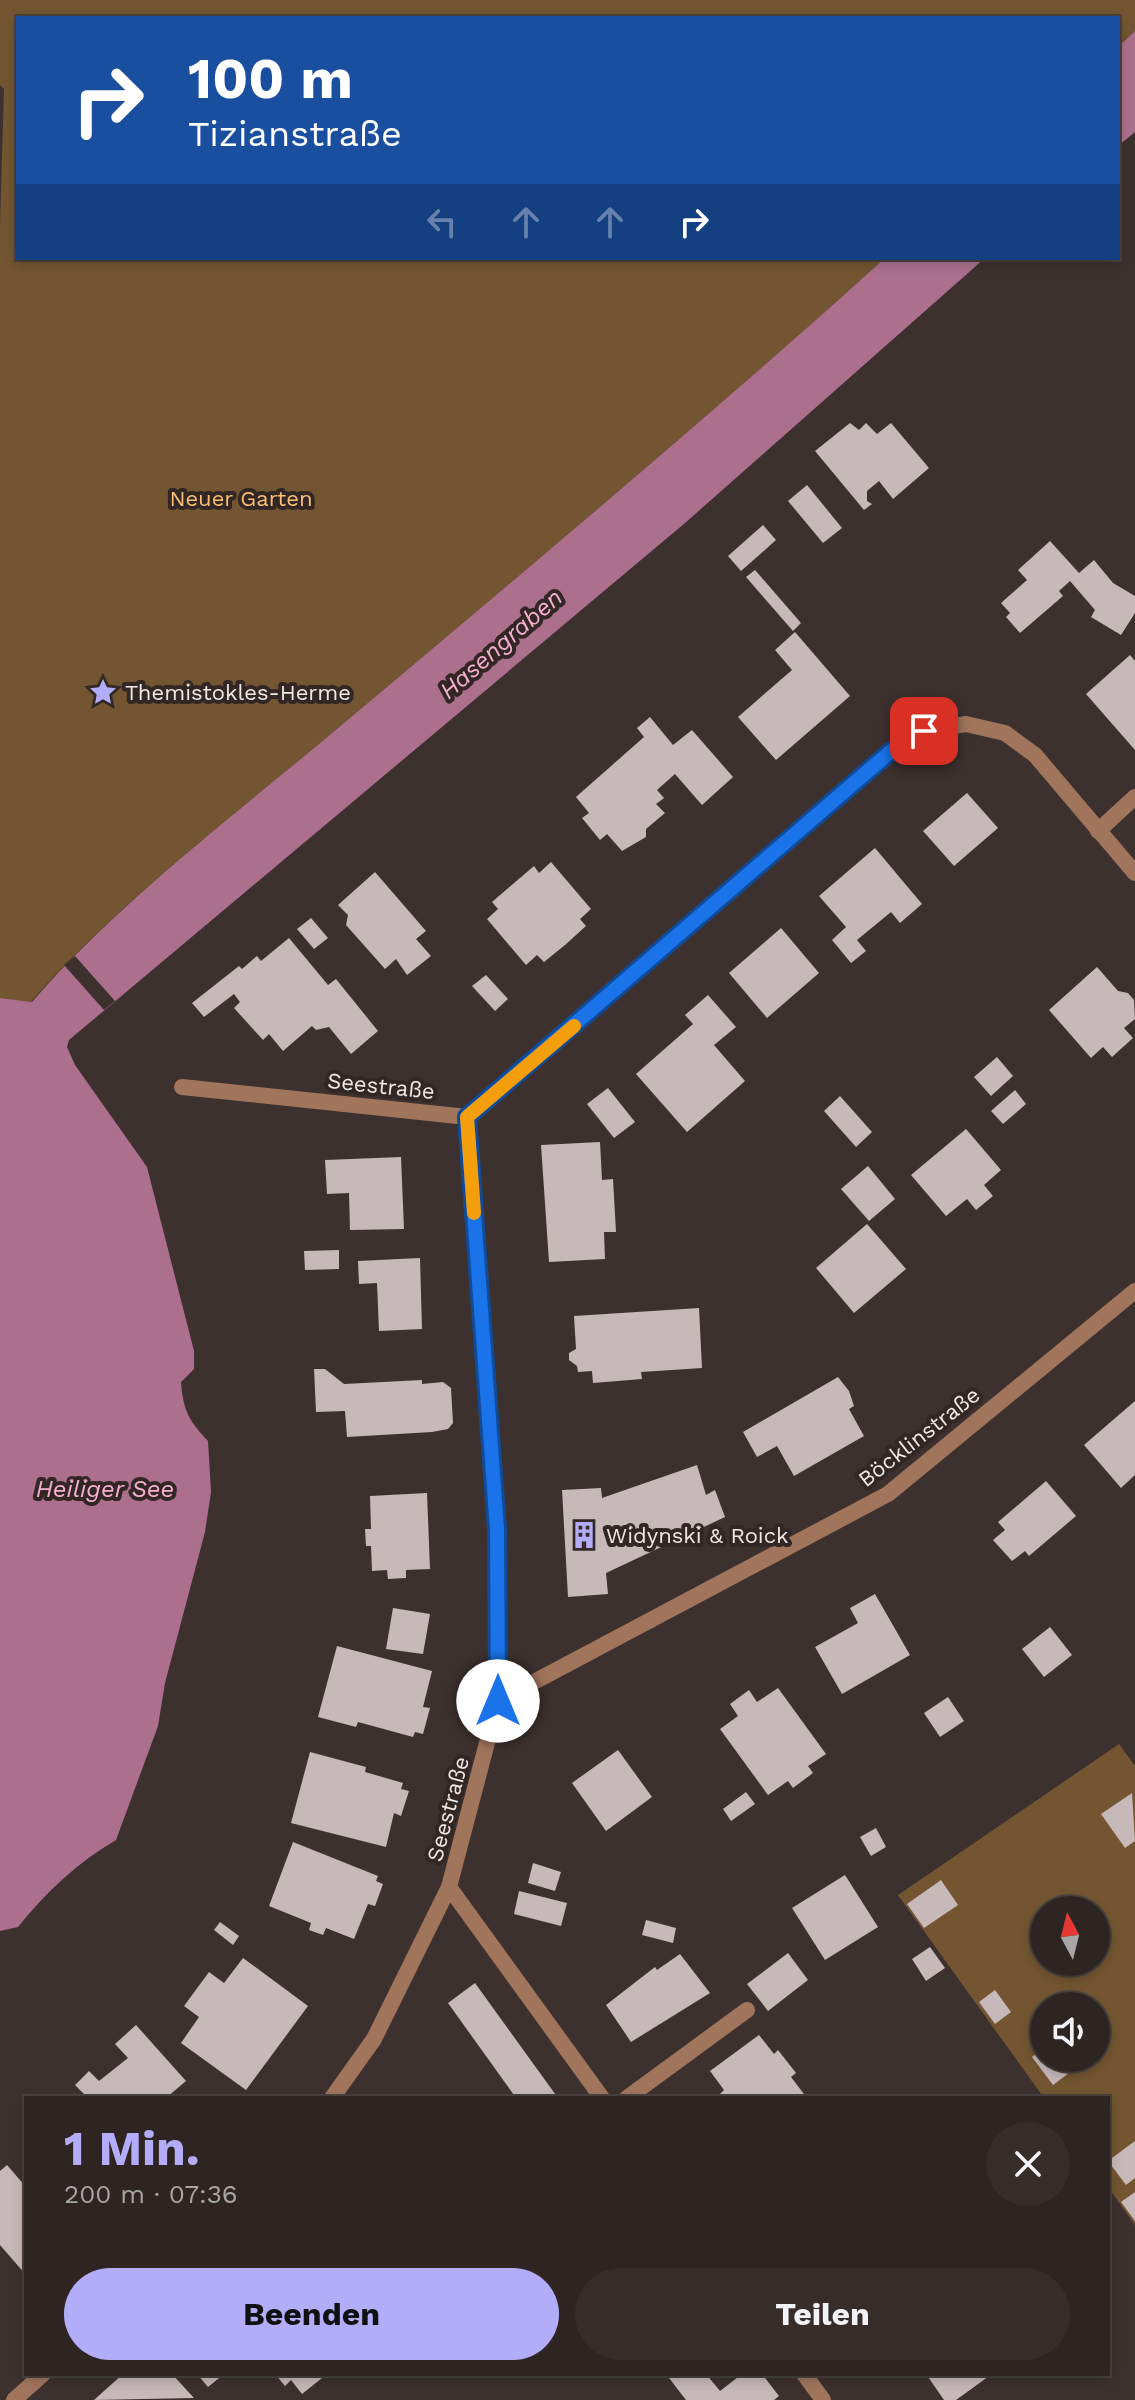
<!DOCTYPE html>
<html lang="de">
<head>
<meta charset="utf-8">
<style>
  :root { --surface:#2e2523; --page:#362d2b; --text:#f1f3f6; --muted:#a7a5a6; --line:#494241; --accent:#b3adf9 }
  body { margin:0; font-family:"Work Sans",sans-serif; background:var(--page); color:var(--text); height:100vh; display:flex; flex-direction:column; font-size:30px; white-space:nowrap }
  * { box-sizing:border-box; margin:0 }
  p { font-size:26px; color:var(--muted) }
  .icon { flex:none; width:44px; height:44px; fill:none; stroke:currentColor; stroke-width:2; stroke-linecap:round; stroke-linejoin:round }
  .map { position:relative; flex:1; overflow:hidden }
  .sheet { position:absolute; left:24px; top:2096px; width:1086px; height:280px; display:flex; flex-direction:column; background:var(--surface); border-radius:0px; box-shadow:0 4px 12px #0003,0 0 0 2px var(--line) }
  .sheet>* { flex:none }
  .banner { position:absolute; left:16px; top:16px; width:1104px; height:244px; border-radius:0px; box-shadow:0 4px 12px #0003,0 0 0 2px var(--line); background:#1a4fa0; color:#fff; overflow:hidden }
  .needle { width:52px; rotate:353deg }
  .tools { position:absolute; left:1030px; top:1896px; display:grid; gap:16px }
  .tools a { display:grid; place-items:center; width:80px; height:80px; border-radius:50%; background:var(--surface); box-shadow:0 4px 12px #0003,0 0 0 2px var(--line); font-size:40px }
  .pin { position:absolute; display:grid; place-items:center; width:68px; height:68px; color:#fff; margin:-34px; border-radius:16px; box-shadow:0 4px 12px #0006 }
  .me { position:absolute; width:88px; margin:-44px; rotate:0deg; stroke-linejoin:round; filter:drop-shadow(0 0 6px #0008) }
  .turn { display:flex; align-items:center; gap:28px; height:168px; padding:0 40px; font-size:36px }
  .turn .icon { width:104px; height:104px; stroke-width:2.5 }
  .turn b { display:block; font-size:56px; line-height:68px }
  .lanes { display:flex; align-items:center; height:76px; padding:0 40px; background:#0003; justify-content:center; gap:40px; direction:ltr }
  .lanes .off { opacity:.35 }
  .round { display:grid; place-items:center; flex:none; width:84px; height:84px; border-radius:42px; background:var(--page) }
  .headline { display:flex; align-items:center; justify-content:space-between; height:136px; padding:0 40px }
  h1 { font-size:48px; font-weight:700; line-height:60px; color:var(--accent) }
  .action { display:flex; gap:16px; margin-top:auto; padding:16px 40px }
  .action a { flex:1; height:92px; border-radius:48px; background:var(--accent); color:#111; font-size:32px; font-weight:700; line-height:92px; text-align:center }
  .action a+a { background:var(--page); color:var(--text) }
  .map>svg:first-child { display:block }
  .green { fill:#735631; fill-rule:evenodd }
  .water { fill:#ac708d }
  .pier { fill:#3d312f }
  .building { fill:#c7b8ba }
  .lines { fill:none; stroke-linecap:round; stroke-linejoin:round }
  .service { stroke:#a1755c; stroke-width:16 }
  .minor { stroke:#a1755c; stroke-width:16 }
  .route-casing { stroke:#114b97; stroke-width:20 }
  .route { stroke:#1a73e8; stroke-width:14 }
  .slow { stroke:#f59e0b; stroke-width:14 }
  .labels { text-anchor:middle; dominant-baseline:central; stroke-width:8; stroke-linejoin:round; paint-order:stroke }
  .park-label { font-size:22px; fill:#fcbf73; stroke:#322725 }
  .poi-label { font-size:22px; fill:#f0e8e6; stroke:#322725; text-anchor:start }
  .street-label { font-size:22px; fill:#f0e8e6; stroke:#322725 }
  .water-label { font-size:24px; font-style:italic; fill:#f7b0d2; stroke:#322725 }
</style>
</head>
<body>
<div class="map">
<svg width="1135" height="2400" viewBox="0 0 1135 2400">
  <rect width="100%" height="100%" fill="#3d312f"/>
  <g class="green">
    <path d="M0,0H1135V31L1118,47V18H18V258H885C707,419 522,573 338,728C235,815 119,901 31,1002L0,998V225L4,89L0,85Z"/>
    <path d="M1119,1744L1135,1766V2225L1108,2187V2098H1044L898,1895ZM1044,1910H1096V1962H1044ZM1044,2006H1096V2058H1044Z"/>
  </g>
  <g class="water">
    <polygon points="1135,31 1135,132 1118,146 1118,47"/>
    <path d="M885,258H985L685,523L69,1040L67,1047L75,1065L147,1167L194,1351V1369L181,1382C183,1410 189,1421 208,1441L211,1492L205,1532L165,1683L158,1726L116,1840C78,1862 45,1893 18,1927L0,1931V998L32,1002C118,902 236,814 338,728C522,573 707,419 885,258Z"/>
  </g>
  <polygon class="pier" points="75,956 115,1001 104,1010 64,965"/>
  <g class="building">
    <polygon points="850,423 859,430 866,423 877,434 891,423 929,468 893,499 879,481 867,491 867,501 872,504 864,510 815,451"/>
    <polygon points="807,485 842,528 823,543 788,501"/>
    <polygon points="763,525 776,540 741,571 728,556"/>
    <polygon points="1050,541 1079,573 1094,560 1113,583 1135,596 1135,613 1121,635 1091,617 1095,610 1070,581 1059,591 1063,596 1020,633 1006,617 1010,613 1001,603 1027,580 1018,570"/>
    <polygon points="755,570 801,623 793,631 746,577"/>
    <polygon points="795,632 850,696 776,760 738,717 792,670 775,650"/>
    <polygon points="1130,655 1135,661 1135,750 1086,694"/>
    <polygon points="650,717 673,745 692,730 733,777 702,805 675,774 657,790 664,798 656,804 665,813 646,829 646,837 622,851 607,834 600,840 582,818 589,813 576,797 644,737 637,728"/>
    <polygon points="967,793 998,828 954,866 923,831"/>
    <polygon points="875,848 922,904 900,923 891,912 857,940 866,951 851,963 832,940 846,927 819,896"/>
    <polygon points="551,862 591,909 580,919 586,926 565,945 544,962 537,955 526,965 487,919 498,909 492,902 534,866 539,873"/>
    <polygon points="375,872 426,931 416,939 431,956 407,975 396,959 385,969 346,925 348,915 338,905"/>
    <polygon points="311,918 328,938 314,949 297,929"/>
    <polygon points="781,928 819,973 767,1018 729,973"/>
    <polygon points="289,938 328,985 336,979 378,1031 351,1054 329,1027 316,1030 312,1026 283,1051 269,1034 263,1040 234,1008 240,1002 234,994 204,1017 192,1003 239,966 242,969 257,956 261,961"/>
    <polygon points="1097,967 1118,991 1128,993 1134,1000 1135,1019 1124,1028 1133,1038 1112,1057 1103,1047 1091,1058 1049,1010"/>
    <polygon points="486,975 508,999 495,1011 472,986"/>
    <polygon points="708,995 736,1027 714,1045 745,1081 687,1132 636,1074 693,1024 685,1015"/>
    <polygon points="997,1057 1013,1076 991,1096 974,1077"/>
    <polygon points="608,1088 635,1122 614,1138 587,1104"/>
    <polygon points="1015,1090 1026,1104 1003,1124 991,1111"/>
    <polygon points="840,1096 872,1132 856,1147 824,1111"/>
    <polygon points="966,1129 1001,1170 984,1185 993,1196 976,1210 967,1199 946,1216 911,1175"/>
    <polygon points="600,1142 602,1180 613,1179 616,1232 604,1232 605,1259 549,1262 541,1145"/>
    <polygon points="401,1157 404,1229 350,1230 349,1193 327,1194 325,1160"/>
    <polygon points="868,1166 895,1199 869,1221 841,1189"/>
    <polygon points="867,1224 906,1269 854,1313 816,1268"/>
    <polygon points="339,1250 339,1269 305,1270 304,1251"/>
    <polygon points="420,1258 422,1329 379,1331 377,1283 359,1284 358,1261"/>
    <polygon points="699,1308 702,1368 641,1372 642,1379 593,1383 592,1371 578,1372 577,1366 569,1360 569,1353 576,1349 574,1316"/>
    <polygon points="314,1369 325,1369 344,1384 422,1380 422,1384 443,1382 451,1388 453,1423 448,1429 432,1432 347,1437 345,1411 316,1412"/>
    <polygon points="838,1377 849,1391 854,1406 849,1409 864,1436 794,1476 777,1446 757,1457 743,1432"/>
    <polygon points="1135,1401 1135,1475 1121,1488 1084,1445"/>
    <polygon points="697,1465 706,1495 715,1490 725,1517 606,1573 608,1594 568,1597 562,1490 601,1488 602,1498"/>
    <polygon points="1046,1481 1076,1516 1029,1556 1025,1551 1012,1561 993,1540 1005,1530 998,1522"/>
    <polygon points="427,1493 430,1569 406,1570 406,1578 388,1579 387,1570 372,1571 371,1546 366,1546 365,1529 371,1529 370,1496"/>
    <polygon points="875,1594 910,1655 842,1694 815,1647 858,1623 850,1608"/>
    <polygon points="393,1608 430,1614 423,1654 386,1649"/>
    <polygon points="1050,1627 1072,1655 1044,1677 1022,1649"/>
    <polygon points="337,1646 432,1671 423,1707 430,1708 423,1734 415,1732 413,1737 358,1722 356,1727 318,1717"/>
    <polygon points="778,1688 826,1754 808,1766 813,1773 793,1788 788,1781 768,1795 720,1729 738,1716 730,1704 749,1690 757,1702"/>
    <polygon points="948,1697 964,1721 940,1737 924,1713"/>
    <polygon points="618,1750 652,1797 606,1831 572,1783"/>
    <polygon points="310,1752 366,1767 365,1772 403,1783 401,1789 409,1791 401,1816 394,1813 386,1847 291,1823"/>
    <polygon points="746,1792 755,1804 731,1821 723,1809"/>
    <polygon points="1132,1793 1135,1841 1125,1848 1101,1814"/>
    <polygon points="876,1828 886,1847 871,1856 860,1837"/>
    <polygon points="293,1842 378,1876 376,1881 383,1884 375,1906 368,1904 354,1939 326,1928 323,1935 309,1930 311,1923 269,1906"/>
    <polygon points="533,1863 561,1872 555,1891 528,1883"/>
    <polygon points="845,1875 878,1927 825,1960 792,1908"/>
    <polygon points="941,1880 958,1905 924,1928 907,1904"/>
    <polygon points="519,1891 567,1903 561,1926 514,1914"/>
    <polygon points="646,1920 676,1928 673,1943 642,1935"/>
    <polygon points="220,1922 239,1936 233,1945 214,1930"/>
    <polygon points="930,1947 945,1968 926,1981 912,1959"/>
    <polygon points="788,1953 808,1980 768,2011 747,1984"/>
    <polygon points="680,1954 710,1993 631,2042 606,2005 655,1967 657,1970"/>
    <polygon points="243,1958 308,2006 246,2090 181,2043 199,2017 184,2006 209,1972 224,1983"/>
    <polygon points="475,1983 558,2098 516,2098 448,2003"/>
    <polygon points="995,1990 1011,2012 995,2024 979,2002"/>
    <polygon points="136,2025 186,2081 166,2098 82,2098 85,2095 75,2085 89,2071 99,2081 128,2058 115,2044"/>
    <polygon points="759,2035 774,2054 778,2050 796,2073 791,2077 807,2098 723,2098 720,2094 724,2090 710,2071"/>
    <polygon points="1044,2048 1044,2058 1070,2058 1077,2067 1053,2085 1032,2057"/>
    <polygon points="1135,2141 1135,2178 1126,2185 1108,2161"/>
    <polygon points="7,2165 26,2187 26,2275 0,2245 0,2171"/>
    <polygon points="1135,2192 1135,2221 1121,2202"/>
    <polygon points="123,2374 172,2374 194,2398 94,2400"/>
    <polygon points="197,2374 224,2374 208,2387"/>
    <polygon points="275,2374 327,2374 302,2394 291,2380 285,2386"/>
    <polygon points="666,2374 706,2374 720,2391 742,2374 762,2374 779,2396 774,2400 686,2400"/>
    <polygon points="926,2374 992,2374 956,2400 944,2400"/>
  </g>
  <g class="lines">
    <g class="service">
      <polyline points="1098,831 1135,797"/>
      <polyline points="627,2098 747,2010"/>
    </g>
    <g class="minor">
      <polyline points="182,1087 467,1117"/>
      <polyline points="467,1117 890,752 924,731 966,724 1005,733 1035,755 1135,873"/>
      <polyline points="498,1701 888,1494 1135,1291"/>
      <polyline points="449,1887 602,2098"/>
      <polyline points="332,2098 374,2039 449,1887 498,1701 497,1529 467,1117"/>
      <polyline points="804,2374 823,2400"/>
      <polyline points="14,2400 43,2374"/>
    </g>
  </g>
  <g class="lines">
    <g class="route-casing">
      <polyline id="route" points="498,1701 497,1529 467,1117 890,752 924,731"/>
    </g>
    <use href="#route" class="route"/>
    <polyline class="slow" points="474,1213 467,1117 574,1026"/>
  </g>
  <defs>
    <g id="sight-bare" transform="scale(2.16)"><path d="M0-6L1.8-2.2L6-1.7L2.9 1.2L3.7 5.4L0 3.3L-3.7 5.4L-2.9 1.2L-6-1.7L-1.8-2.2Z" fill="#b3adf9" stroke="#322725" stroke-width="2.5" paint-order="stroke"/></g>
    <g id="building-bare" transform="scale(2.16)"><path d="M-4-6H4V6H1V3H-1V6H-4ZM-2.5-4.3h1.7v1.8h-1.7ZM.8-4.3h1.7v1.8H.8ZM-2.5-1h1.7V.8h-1.7ZM.8-1h1.7V.8H.8Z" fill="#b3adf9" stroke="#322725" stroke-width="2.5" paint-order="stroke"/></g>
  </defs>
  <g fill-rule="evenodd">
    <use href="#sight-bare" x="103" y="692"/>
    <use href="#building-bare" x="584" y="1535"/>
  </g>
  <g class="labels">
    <g class="park-label">
      <text x="241" y="498">Neuer Garten</text>
    </g>
    <g class="poi-label">
      <text x="125" y="692">Themistokles-Herme</text>
      <text x="606" y="1535">Widynski &amp; Roick</text>
    </g>
    <g class="street-label">
      <text transform="translate(381 1086) rotate(6)">Seestraße</text>
      <text transform="translate(919 1437) rotate(-38)">Böcklinstraße</text>
      <text transform="translate(448 1809) rotate(-75)">Seestraße</text>
    </g>
    <g class="water-label">
      <text transform="translate(501 644) rotate(-41)">Hasengraben</text>
      <text x="105" y="1489">Heiliger See</text>
    </g>
  </g>
</svg>
<div class="tools">
<a><svg class="needle" viewBox="-14 -14 28 28"><path d="M0-13l5 13h-10z" fill="#e53935"/><path d="M0 13l5-13h-10z" fill="#a7a5a6"/></svg></a>
<a><svg class="icon" aria-label="sound" viewBox="0 0 24 24"><path d="M4 9h4l5-4v14l-5-4H4zM17 9q2 3 0 6"/></svg></a>
</div>
<div class="pin" style="left:924px;top:731px;background:#d93025"><svg class="icon" aria-label="arrive" viewBox="0 0 24 24"><path d="M6 21V4h12l-3 4 3 4H6"/></svg></div>
<svg class="me" style="left:498px;top:1701px" viewBox="-20 -20 40 40"><circle r="19" fill="#fff"/><path d="M0-13L10 11 0 6-10 11z" fill="#1a73e8"/></svg>
<div class="banner">
<div class="turn"><svg class="icon" aria-label="right" viewBox="0 0 24 24"><path d="M7 20v-9h11M14 6l5 5-5 5"/></svg><div><b>100 m</b>Tizianstraße</div></div>
<div class="lanes"><svg class="icon off" aria-label="left" viewBox="0 0 24 24"><path d="M17 20v-9H6M10 6l-5 5 5 5"/></svg><svg class="icon off" aria-label="ahead" viewBox="0 0 24 24"><path d="M12 20V5M6 11l6-6 6 6"/></svg><svg class="icon off" aria-label="ahead" viewBox="0 0 24 24"><path d="M12 20V5M6 11l6-6 6 6"/></svg><svg class="icon" aria-label="right" viewBox="0 0 24 24"><path d="M7 20v-9h11M14 6l5 5-5 5"/></svg></div>
</div>
<section class="sheet">
<div class="headline"><div><h1>1 Min.</h1><p>200 m · 07:36</p></div><a class="round"><svg class="icon" aria-label="close" viewBox="0 0 24 24"><path d="M6 6l12 12M18 6L6 18"/></svg></a></div>
<div class="action"><a>Beenden</a><a>Teilen</a></div>
</section>
</div>
</body>
</html>
